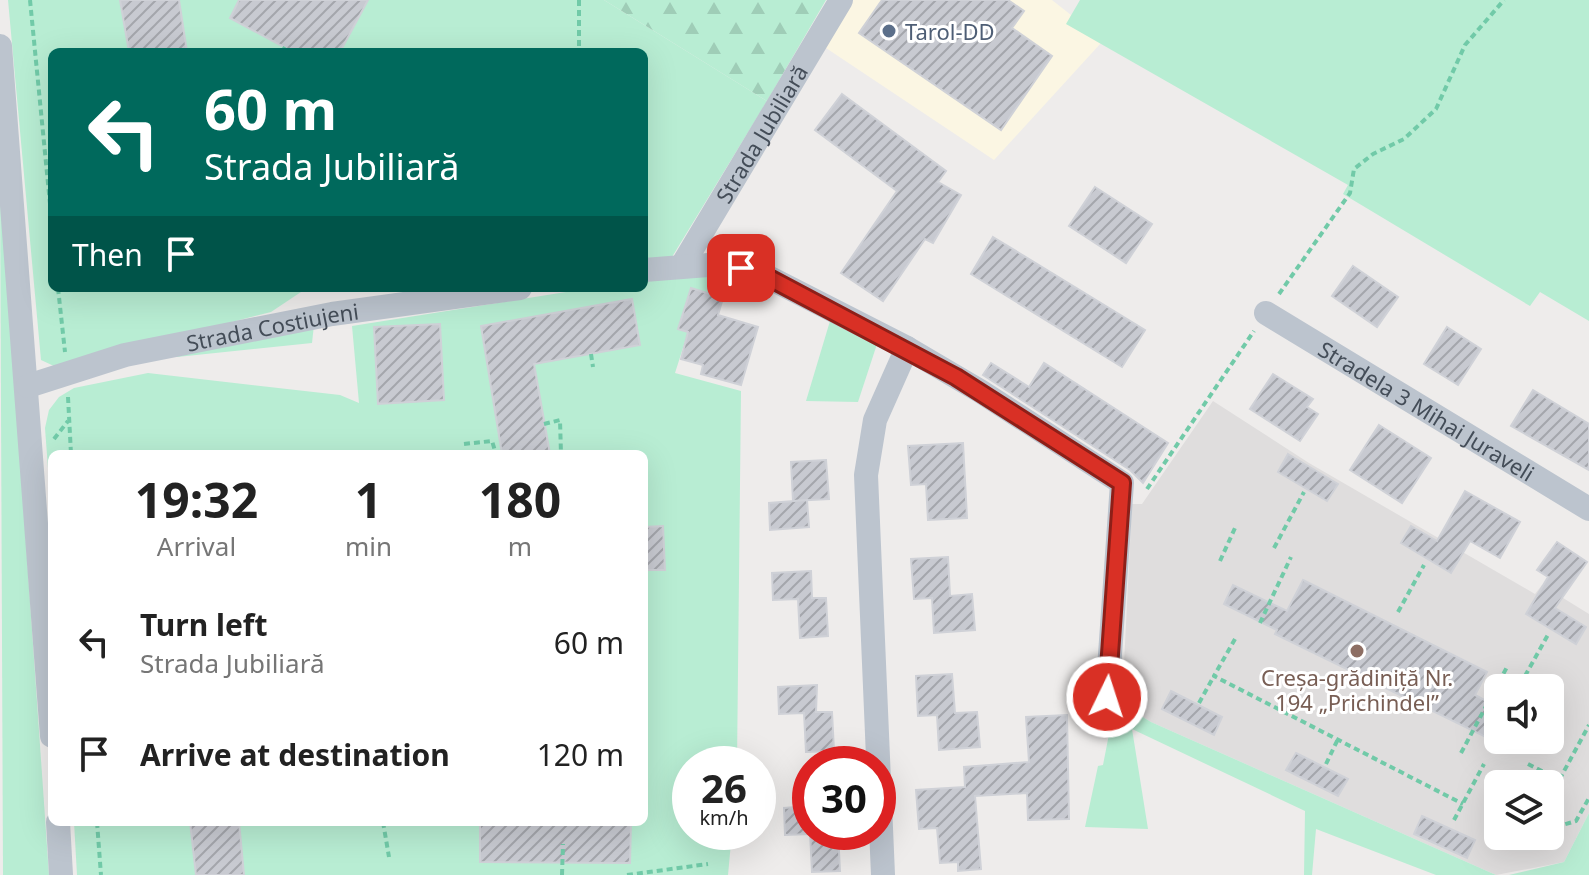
<!DOCTYPE html>
<html lang="en">
<head>
<meta charset="utf-8">
<style>
  :root { --surface:#fff; --page:#f6f6f6; --text:#222; --muted:#767676 }
  body { margin:0; font-family:"Noto Sans",sans-serif; background:var(--page); color:var(--text); height:100vh; display:flex; flex-direction:column; font-size:30px; white-space:nowrap }
  * { box-sizing:border-box; margin:0 }
  p { font-size:26px; color:var(--muted) }
  .icon { flex:none; width:44px; height:44px; fill:none; stroke:currentColor; stroke-width:2; stroke-linecap:round; stroke-linejoin:round }
  .map { position:relative; flex:1; overflow:hidden }
  .panel { position:absolute; left:48px; top:450px; width:600px; height:376px; display:flex; flex-direction:column; background:var(--surface); border-radius:12px; box-shadow:0 8px 32px #0002 }
  .panel>* { flex:none }
  .banner { position:absolute; left:48px; top:48px; width:600px; height:244px; border-radius:12px; box-shadow:0 8px 32px #0002; background:#00695c; color:#fff; overflow:hidden }
  .fabs { position:absolute; left:1484px; top:674px; display:grid; gap:16px }
  .fabs a { display:grid; place-items:center; width:80px; height:80px; border-radius:12px; background:var(--surface); box-shadow:0 8px 32px #0002; font-size:40px }
  .speed { position:absolute; left:672px; top:746px; display:flex; gap:16px; font-size:40px; font-weight:700; text-align:center }
  .speed>* { display:grid; place-content:center; width:104px; height:104px; border-radius:50%; background:var(--surface); box-shadow:0 8px 32px #0002; line-height:1 }
  .speed small { font-size:20px; font-weight:400 }
  .speed .limit { border:12px solid #d22; background:#fff; color:#111 }
  .pin { position:absolute; display:grid; place-items:center; width:68px; height:68px; color:#fff; margin:-34px; border-radius:16px; box-shadow:0 4px 12px #0006 }
  .me { position:absolute; width:88px; margin:-44px; rotate:4deg; stroke-linejoin:round; filter:drop-shadow(0 0 6px #0008) }
  .turn { display:flex; align-items:center; gap:28px; height:168px; padding:0 24px; font-size:36px }
  .turn .icon { width:104px; height:104px; stroke-width:2.5 }
  .turn b { display:block; font-size:56px; line-height:68px }
  .then { display:flex; align-items:center; height:76px; padding:0 24px; background:#0003; gap:16px; font-size:30px }
  .eta { display:flex; justify-content:space-evenly; align-items:center; height:136px; text-align:center }
  .eta b { font-size:48px; font-weight:700; line-height:56px }
  ul { padding:0; list-style:none }
  li { display:flex; align-items:center; gap:24px; height:112px; padding:0 24px }
  li div { flex:1 }
  li b { display:block; font-size:30px }
  li em { font-style:normal }
  .map>svg:first-child { display:block }
  .commercial { fill:#fbf6e3 }
  .education { fill:#dfdddd; fill-rule:evenodd }
  .green { fill:#b8edd3 }
  .forest { fill:url(#forest-firs) }
  .building { fill:url(#building-hatch); stroke:#cfd1d7; stroke-width:2 }
  .lines { fill:none; stroke-linecap:round; stroke-linejoin:round }
  .path { stroke:#71caa8; stroke-width:4; stroke-dasharray:6 4; stroke-linecap:butt }
  .minor { stroke:#bcc4ce; stroke-width:24 }
  .route-casing { stroke:#8d1f18; stroke-width:20 }
  .route { stroke:#d93025; stroke-width:14 }
  .service-dot { fill:#5c6f8a; stroke:#fff; stroke-width:3 }
  .education-dot { fill:#8d6e63; stroke:#fff; stroke-width:3 }
  .labels { text-anchor:middle; dominant-baseline:central; stroke-width:6; stroke-linejoin:round; paint-order:stroke }
  .service-label { font-size:22px; fill:#4e5e75; stroke:#fff; text-anchor:start }
  .street-label { font-size:22px; fill:#444d58; stroke:#fff }
  .education-label { font-size:22px; fill:#785e54; stroke:#fff }
</style>
</head>
<body>
<div class="map">
<svg width="1589" height="875" viewBox="0 0 1589 875">
  <defs>
    <pattern id="forest-firs" width="22" height="20" patternUnits="userSpaceOnUse" patternTransform="scale(2)"><rect width="22" height="20" fill="#b8edd3"/><path d="M5 1l3.5 6h-7zM16 11l3.5 6h-7z" fill="#9fcdb7"/></pattern>
    <pattern id="building-hatch" width="6" height="6" patternUnits="userSpaceOnUse" patternTransform="scale(2)"><rect width="6" height="6" fill="#c8cad1"/><path d="M-1 1l2-2M0 6l6-6M5 7l2-2" fill="none" stroke="#a4a6ac"/></pattern>
  </defs>
  <rect width="100%" height="100%" fill="#eeeceb"/>
  <polygon class="commercial" points="853,0 1052,0 1071,15 1067,24 1101,43 994,160 823,46"/>
  <path class="education" d="M1213,401L1309,463L1535,594L1542,585L1589,614V813L1564,862L1496,875L1151,722L1122,704L1132,504H1142ZM1498,688H1550V740H1498ZM1498,784H1550V836H1498Z"/>
  <g class="green">
    <polygon points="8,0 604,0 767,101 672,257 644,261 644,52 52,52 52,288 307,288 271,312 56,367 41,360"/>
    <polygon points="1080,0 1589,0 1589,321 1540,292 1530,306 1343,194 1348,185 1066,24"/>
    <polygon points="0,168 49,875 3,875"/>
    <polygon points="690,272 730,277 723,298 691,289 678,329 688,332 675,373 741,391 737,764 690,764 690,832 732,832 728,875 77,875 74,822 644,822 644,454 52,454 52,522 45,428 49,410 59,397 74,388 148,373 340,395 359,403 352,326 591,288 644,288 644,280"/>
    <polygon points="830,321 877,344 858,402 806,401"/>
    <polygon points="314,325 312,343 177,357 176,351"/>
    <polygon points="1133,711 1151,722 1496,875 1436,875 1316,829 1312,875 1304,875 1305,811 1132,729 1148,829 1085,827 1098,766 1103,765 1111,724 1131,729"/>
    <polygon points="1589,813 1589,875 1509,875 1564,862"/>
  </g>
  <polygon class="forest" points="604,0 826,0 767,101"/>
  <g class="building">
    <polygon points="120,0 179,0 187,52 129,52"/>
    <polygon points="239,0 368,0 340,52 293,52 230,18"/>
    <polygon points="882,0 1008,0 1024,11 1012,28 1052,56 1001,130 859,33"/>
    <polygon points="842,94 946,171 938,182 961,195 933,243 925,239 883,301 841,273 897,191 815,130"/>
    <polygon points="1095,187 1152,224 1126,263 1069,226"/>
    <polygon points="993,237 1145,330 1122,367 971,274"/>
    <polygon points="1353,266 1398,297 1377,327 1332,296"/>
    <polygon points="691,288 723,298 718,315 758,327 741,385 701,374 703,365 681,359 688,332 678,329"/>
    <polygon points="632,299 640,345 534,364 550,454 502,454 481,326"/>
    <polygon points="440,324 444,400 378,404 374,327"/>
    <polygon points="1447,327 1481,349 1458,385 1424,364"/>
    <polygon points="991,363 1029,387 1044,363 1168,443 1143,483 1130,470 983,375"/>
    <polygon points="1273,374 1313,399 1307,407 1318,414 1300,441 1250,409"/>
    <polygon points="1533,390 1589,424 1589,470 1511,426"/>
    <polygon points="1379,425 1431,458 1402,503 1350,470"/>
    <polygon points="963,443 967,518 928,520 926,484 911,485 908,446"/>
    <polygon points="1288,454 1338,484 1327,501 1278,472"/>
    <polygon points="826,460 829,499 793,501 791,462"/>
    <polygon points="1465,491 1520,522 1500,558 1470,541 1451,573 1401,543 1411,526 1437,541"/>
    <polygon points="807,500 809,527 770,530 769,503"/>
    <polygon points="663,526 665,570 644,570 644,527"/>
    <polygon points="1557,542 1587,562 1555,608 1586,627 1576,644 1526,614 1548,577 1537,570"/>
    <polygon points="948,557 950,596 972,594 975,630 934,633 932,598 914,599 911,559"/>
    <polygon points="811,571 812,598 826,598 828,636 800,638 798,599 773,600 772,573"/>
    <polygon points="1303,580 1487,672 1475,695 1498,707 1498,743 1275,634 1277,630 1224,604 1233,585 1287,611"/>
    <polygon points="952,674 955,713 977,712 980,747 939,750 937,715 918,716 916,676"/>
    <polygon points="817,685 816,712 832,712 834,751 806,752 804,713 779,714 778,687"/>
    <polygon points="1171,691 1222,717 1214,735 1162,709"/>
    <polygon points="1067,715 1069,819 1028,820 1027,793 975,796 981,869 958,871 958,862 940,863 937,828 919,829 916,790 965,787 964,767 1029,762 1026,717"/>
    <polygon points="1296,753 1348,779 1338,796 1286,770"/>
    <polygon points="810,806 810,834 785,835 784,808"/>
    <polygon points="1422,816 1475,840 1467,858 1414,834"/>
    <polygon points="190,822 239,822 244,875 196,875"/>
    <polygon points="480,822 631,822 630,863 480,862"/>
    <polygon points="810,832 838,832 840,871 812,872"/>
  </g>
  <g class="lines">
    <g class="path">
      <polyline points="30,0 52,224"/>
      <polyline points="579,0 579,52"/>
      <polyline points="282,52 285,47"/>
      <polyline points="58,288 65,352"/>
      <polyline points="1279,294 1350,193 1354,169 1373,154 1404,139 1436,109 1465,45 1504,0"/>
      <polyline points="591,354 593,367"/>
      <polyline points="68,397 71,454"/>
      <polyline points="544,424 560,420 561,454"/>
      <polyline points="54,439 68,421"/>
      <polyline points="464,444 492,441 496,454"/>
      <polyline points="1147,489 1254,331"/>
      <polyline points="1274,548 1304,492"/>
      <polyline points="1220,561 1235,528"/>
      <polyline points="1398,612 1424,565"/>
      <polyline points="1260,623 1291,557"/>
      <polyline points="1235,639 1214,676 1463,804"/>
      <polyline points="1525,676 1549,633"/>
      <polyline points="1199,703 1214,676"/>
      <polyline points="1461,753 1507,667"/>
      <polyline points="1326,764 1338,739"/>
      <polyline points="1528,764 1559,780"/>
      <polyline points="1550,797 1589,725"/>
      <polyline points="1550,816 1559,826 1576,821 1589,798"/>
      <polyline points="1454,820 1484,764"/>
      <polyline points="97,822 101,875"/>
      <polyline points="383,822 389,857"/>
      <polyline points="562,875 563,844"/>
      <polyline points="627,875 708,864"/>
    </g>
    <g class="minor">
      <polyline points="0,46 52,736"/>
      <path id="s1" d="M683,264L841,0"/>
      <polyline points="644,270 721,264 760,273 907,348 980,391 1122,483 1107,697 1123,717"/>
      <path id="s2" d="M1266,313L1589,509"/>
      <path id="s3" d="M28,386L125,355L332,314L520,288"/>
      <polyline points="58,822 61,875"/>
      <polyline points="883,875 866,475 875,420 907,348"/>
    </g>
  </g>
  <g class="lines">
    <g class="route-casing">
      <polyline id="route" points="741,268 760,273 956,377 1122,483 1107,697"/>
    </g>
    <use href="#route" class="route"/>
  </g>
  <circle class="service-dot" cx="889" cy="31" r="8"/>
  <circle class="education-dot" cx="1357" cy="651" r="8"/>
  <g class="labels">
    <g class="service-label">
      <text x="905" y="31">Tarol-DD</text>
    </g>
    <g class="street-label">
      <text stroke="none"><textPath href="#s1" startOffset="152">Strada Jubiliară</textPath></text>
      <text stroke="none"><textPath href="#s3" startOffset="252">Strada Costiujeni</textPath></text>
      <text stroke="none"><textPath href="#s2" startOffset="188">Stradela 3 Mihai Juraveli</textPath></text>
    </g>
    <g class="education-label">
      <text x="1357" y="677">Creșa-grădiniță Nr.<tspan x="1357" dy="25">194 „Prichindel”</tspan></text>
    </g>
  </g>
</svg>
<div class="fabs">
<a><svg class="icon" aria-label="sound" viewBox="0 0 24 24"><path d="M4 9h4l5-4v14l-5-4H4zM17 9q2 3 0 6"/></svg></a>
<a><svg class="icon" aria-label="layers" viewBox="0 0 24 24"><path d="M12 4l9 5-9 5-9-5zM3 14l9 5 9-5"/></svg></a>
</div>
<div class="speed"><div>26<small>km/h</small></div><div class="limit">30</div></div>
<div class="pin" style="left:741px;top:268px;background:#d93025"><svg class="icon" aria-label="arrive" viewBox="0 0 24 24"><path d="M6 21V4h12l-3 4 3 4H6"/></svg></div>
<svg class="me" style="left:1107px;top:697px" viewBox="-20 -20 40 40"><circle r="17" fill="#d93025" stroke="#fff" stroke-width="3"/><path d="M0-11L8 9 0 5-8 9z" fill="#fff"/></svg>
<div class="banner">
<div class="turn"><svg class="icon" aria-label="left" viewBox="0 0 24 24"><path d="M17 20v-9H6M10 6l-5 5 5 5"/></svg><div><b>60 m</b>Strada Jubiliară</div></div>
<div class="then">Then<svg class="icon" aria-label="arrive" viewBox="0 0 24 24"><path d="M6 21V4h12l-3 4 3 4H6"/></svg></div>
</div>
<section class="panel">
<div class="eta">
<div><b>19:32</b><p>Arrival</p></div>
<div><b>1</b><p>min</p></div>
<div><b>180</b><p>m</p></div>
</div>
<ul>
<li><svg class="icon" aria-label="left" viewBox="0 0 24 24"><path d="M17 20v-9H6M10 6l-5 5 5 5"/></svg><div><b>Turn left</b><p>Strada Jubiliară</p></div><em>60 m</em></li>
<li><svg class="icon" aria-label="arrive" viewBox="0 0 24 24"><path d="M6 21V4h12l-3 4 3 4H6"/></svg><div><b>Arrive at destination</b></div><em>120 m</em></li>
</ul>
</section>
</div>
</body>
</html>
